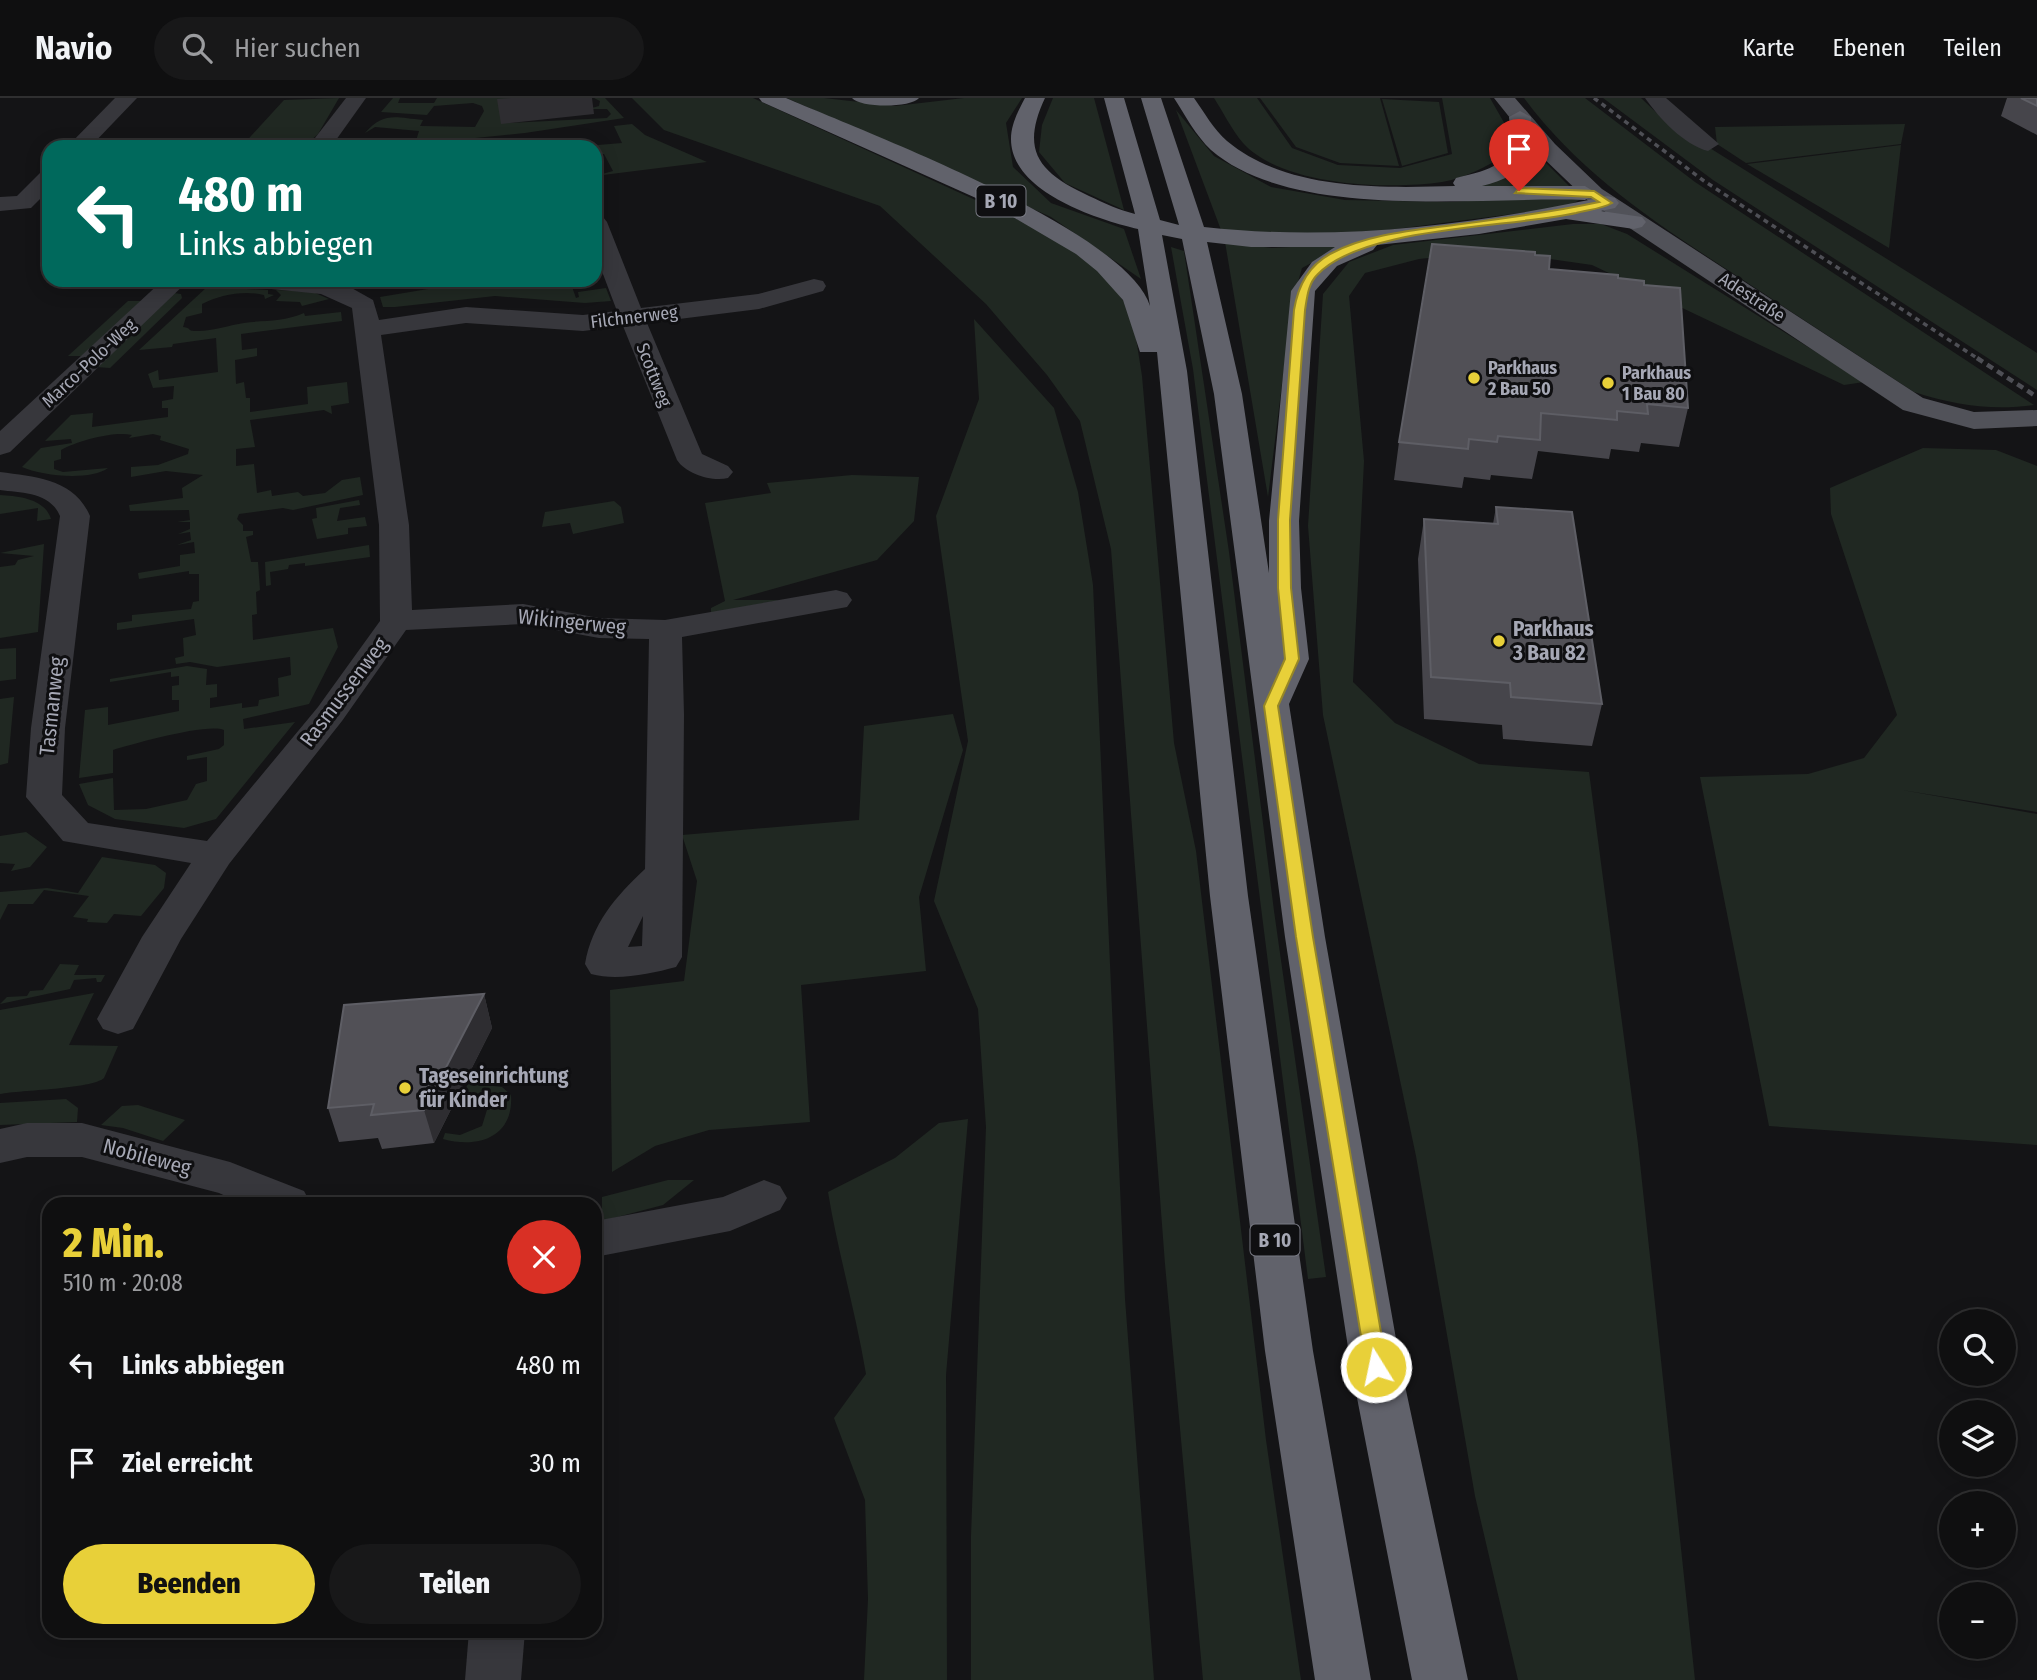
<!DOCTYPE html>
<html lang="de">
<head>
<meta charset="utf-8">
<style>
  :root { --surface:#0f0f10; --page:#181819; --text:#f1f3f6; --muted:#9b9c9f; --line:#2f2f30; --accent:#e8d039 }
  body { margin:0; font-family:"Fira Sans Condensed",sans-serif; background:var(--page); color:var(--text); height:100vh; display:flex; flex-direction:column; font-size:26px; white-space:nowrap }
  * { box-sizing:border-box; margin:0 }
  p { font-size:23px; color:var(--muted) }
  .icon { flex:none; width:38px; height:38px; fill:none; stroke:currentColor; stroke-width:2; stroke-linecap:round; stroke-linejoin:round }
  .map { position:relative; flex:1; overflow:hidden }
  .drawer { position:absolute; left:42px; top:1099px; width:560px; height:441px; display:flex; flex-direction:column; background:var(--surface); border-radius:21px; box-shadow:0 4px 18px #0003,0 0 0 2px var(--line) }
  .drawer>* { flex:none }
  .banner { position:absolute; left:42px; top:42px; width:560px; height:147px; border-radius:21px; box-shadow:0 4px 18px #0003,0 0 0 2px var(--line); background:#00695c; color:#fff; overflow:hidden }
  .buttons { position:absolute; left:1939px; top:1211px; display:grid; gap:14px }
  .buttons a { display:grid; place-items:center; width:77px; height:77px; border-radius:50%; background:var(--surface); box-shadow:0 4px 18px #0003,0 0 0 2px var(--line); font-size:35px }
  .pin { position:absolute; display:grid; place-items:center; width:60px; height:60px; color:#fff; margin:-72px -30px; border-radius:50% 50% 50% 0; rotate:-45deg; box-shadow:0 0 7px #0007 }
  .pin .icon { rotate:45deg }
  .me { position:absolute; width:77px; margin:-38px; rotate:350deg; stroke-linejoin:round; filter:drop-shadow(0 0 5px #0008) }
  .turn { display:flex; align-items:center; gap:24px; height:147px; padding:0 21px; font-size:32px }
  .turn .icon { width:91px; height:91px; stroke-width:2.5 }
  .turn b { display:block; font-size:49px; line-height:60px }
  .round { display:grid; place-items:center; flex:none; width:74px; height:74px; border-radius:37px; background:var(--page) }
  .head { display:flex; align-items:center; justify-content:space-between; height:119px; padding:0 21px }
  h1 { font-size:42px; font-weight:800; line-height:52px; color:var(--accent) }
  .button { display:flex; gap:14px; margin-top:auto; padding:14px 21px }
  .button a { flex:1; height:80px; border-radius:42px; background:var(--accent); color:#111; font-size:28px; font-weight:800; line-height:80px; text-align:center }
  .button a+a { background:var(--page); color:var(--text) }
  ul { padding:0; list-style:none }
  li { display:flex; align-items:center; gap:21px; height:98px; padding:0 21px }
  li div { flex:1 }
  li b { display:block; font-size:26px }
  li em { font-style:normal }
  header { display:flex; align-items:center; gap:42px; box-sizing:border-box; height:98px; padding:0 35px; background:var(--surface); border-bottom:2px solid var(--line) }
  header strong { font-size:33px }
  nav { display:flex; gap:38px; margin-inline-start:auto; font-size:24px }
  .search { width:490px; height:63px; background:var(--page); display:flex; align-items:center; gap:18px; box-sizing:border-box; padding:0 24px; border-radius:38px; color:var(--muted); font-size:26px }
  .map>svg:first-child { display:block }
  .green { fill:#202822 }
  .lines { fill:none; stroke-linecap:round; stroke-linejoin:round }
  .minor { fill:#37373c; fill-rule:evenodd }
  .major { fill:#515259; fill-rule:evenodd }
  .highway { fill:#61626b; fill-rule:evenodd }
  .rail-far1 { stroke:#4e4f55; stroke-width:3.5; stroke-dasharray:5 4.5; stroke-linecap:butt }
  .rail { stroke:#4e4f55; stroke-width:4.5; stroke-dasharray:7 5; stroke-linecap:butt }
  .wall { fill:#46454b }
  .shaded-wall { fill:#2e2d31 }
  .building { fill:#515056; stroke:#5e5e65; stroke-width:2 }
  .route { fill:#e8d039; stroke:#978725; stroke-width:2 }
  .poi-dot { fill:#e8d039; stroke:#0f0f11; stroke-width:2.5 }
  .labels { text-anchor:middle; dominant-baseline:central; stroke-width:6; stroke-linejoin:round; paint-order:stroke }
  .far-street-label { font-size:18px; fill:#a6a8b5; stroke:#0f0f11 }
  .far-poi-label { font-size:18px; font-weight:bold; fill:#a6a8b5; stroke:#0f0f11; text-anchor:start }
  .shield { fill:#0f0f11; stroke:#797a84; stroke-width:2 }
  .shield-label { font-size:19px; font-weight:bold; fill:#a6a8b5 }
  .street-label { font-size:21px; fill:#a6a8b5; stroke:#0f0f11 }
  .poi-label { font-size:21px; font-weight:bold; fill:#a6a8b5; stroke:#0f0f11; text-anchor:start }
</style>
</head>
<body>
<header>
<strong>Navio</strong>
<div class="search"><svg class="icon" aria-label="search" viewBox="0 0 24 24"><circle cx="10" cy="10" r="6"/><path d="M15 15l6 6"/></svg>Hier suchen</div>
<nav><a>Karte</a><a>Ebenen</a><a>Teilen</a></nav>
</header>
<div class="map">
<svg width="2037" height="1582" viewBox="0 0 2037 1582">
  <rect width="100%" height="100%" fill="#141416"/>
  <g class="green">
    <polygon points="339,0 318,36 304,49 241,49 284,2"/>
    <path d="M393,0H400L398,5H434L437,0H516L509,25L607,20L611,16L607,11H588L599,8L600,3L594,0H605L624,20L525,35L415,46L419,33L375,29L365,35C384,13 396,20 423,22L420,28L475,29L484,13L482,8L473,5L434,8L427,17L381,14Z"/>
    <polygon points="632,0 753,0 1021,123 1070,149 1104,176 1125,205 1136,240 1142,278 1174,645 1196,753 1266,1342 1301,1582 1203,1582 1165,1166 1111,451 1080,323 1047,277 986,206 880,108 664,32"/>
    <polygon points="787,0 824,0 895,8 964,0 1022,0 1006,25 1013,69 1051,105 1124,131 1141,181 1051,119"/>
    <polygon points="1053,0 1094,0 1124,112 1065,85 1039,54 1042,27"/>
    <path d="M1214,0H1257L1292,50L1338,67L1400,70L1452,56L1442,0H1490L1510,35L1505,57C1486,69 1465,80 1442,84C1388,92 1282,88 1243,45C1232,32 1223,14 1214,0Z"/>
    <polygon points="1260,0 1380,0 1399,68 1340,65 1296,49"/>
    <path d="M1524,0H1585L1695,84L2034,307C1991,313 1955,307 1914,294C1856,256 1798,218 1740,180C1660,128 1581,77 1524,0Z"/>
    <polygon points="1603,0 1641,0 1662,20 2037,255 2037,292 1713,82"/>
    <polygon points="1382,1 1439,4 1448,55 1402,68"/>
    <polygon points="1176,12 1214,58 1271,89 1345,102 1449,104 1555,98 1583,100 1566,109 1380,133 1279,138 1221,132"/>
    <polygon points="632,26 645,37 707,64 595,78 613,73 604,56 595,56 595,49 574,49 622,45 614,28"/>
    <polygon points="1905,26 1901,46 1746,65 1717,46 1715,29"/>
    <polygon points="1901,47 1889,150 1747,66"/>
    <polygon points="1536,55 1570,89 1452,93 1508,79"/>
    <polygon points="1573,126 1601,126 1627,136 1864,284 1844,287 1592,167 1494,153 1419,161 1365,175 1349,198 1364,363 1353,584 1395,625 1479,666 1589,674 1638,1046 1695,1582 1518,1582 1475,1398 1416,1058 1323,617 1308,428 1323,196 1349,164 1393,147"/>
    <polygon points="1225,144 1272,150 1347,146 1302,170 1292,205 1268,399"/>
    <polygon points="1171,149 1184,153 1229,454 1274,813 1326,1179 1308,1181 1193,271"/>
    <polygon points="521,182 589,182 571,186 576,200 579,199 578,194 606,190 611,203 585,205 495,198 395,209 383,209 380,199 452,187"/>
    <path d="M207,189L268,192V196L274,197L265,201L264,197C244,192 219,197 202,206V215L186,219L183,229C192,230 187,233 195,233C211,234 229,227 244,225C265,222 284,224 304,215L305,218L341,214L342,223L241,236L242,252L257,250V258L235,262L236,286L244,284L246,300H250V314L308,306L307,289L347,284L349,305L331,308L332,316L324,312L250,322L255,349L236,351V368L254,366L257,395L271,392L272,398L298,394L303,398L325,395L342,382L360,379L363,397L293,412L283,410L239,416L237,421L243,427V433H253V437L246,439L251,464H258L260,492L256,494L257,516L252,517L253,542L333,530L338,549L309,606L243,621L244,631L295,624L216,721L184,730L115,721L88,707L79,686L113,680L114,712L146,711L187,702L196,686L207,683V659L187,662V658L219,651L224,647V632C207,625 133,646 113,652V675L79,680L85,612L108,609V627L179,613V602H172V588L179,587V578L171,579V574L110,584V581L187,568L207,571L206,587L217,586V599L210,600V610L242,605V610L258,608L259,602L279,598L278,580L291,577L290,559L217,569L190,564L176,566L175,560L184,558L183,540L196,537L194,521L117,532V525L132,523V517L191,511L193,504L199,503V476H189V473L139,481L138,475L180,468V457L195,455L194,444L177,447L191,442L190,434L178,436L190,431V424H177L190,422L189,412L130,413L129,407L183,400L182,390L203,377L166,373L131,379V369L158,367L188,356L189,351L160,342L161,338L153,336L129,340L132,337C113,333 78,343 61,352V361L54,363V371L63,374L108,370C91,383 41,378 22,369L41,350L72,345L71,341L45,343L71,317L93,315L92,329L168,319V310H162V303L173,301L174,288L153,290L148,276L158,272L159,282L218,274L216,240L173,246L172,249L139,252Z"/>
    <polygon points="276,192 313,194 329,201 302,208 300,204 276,203 281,197"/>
    <polygon points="174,195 181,196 182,200 110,270 96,269"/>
    <polygon points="128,203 142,203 83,258 68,258"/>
    <polygon points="974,221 1054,310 1078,394 1093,487 1125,1201 1154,1582 971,1582 971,1438 986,1029 978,911 934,803 968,643 936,418 979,301"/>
    <polygon points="1923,350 1996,352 2037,368 2037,714 1902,692 2037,716 2037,1047 1769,1028 1700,679 1808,676 1864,660 1897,617 1831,416 1830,390"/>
    <polygon points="852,377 919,379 914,423 877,462 733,502 781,502 711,515 711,510 725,503 705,405 771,395 767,385"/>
    <path d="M0,397C19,398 45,401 51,421L37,423L38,410L0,416Z"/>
    <polygon points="359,402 360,407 340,410 337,423 365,419 367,428 348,430 348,436 317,441 312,421 317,420 316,410"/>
    <polygon points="614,403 621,409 624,425 573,436 570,425 542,429 545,414"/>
    <polygon points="44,446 38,534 0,540 0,469 15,467 18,462 34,458 0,455"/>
    <polygon points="369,447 370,459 305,468 305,465 289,467 288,471 270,474 271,487 266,488 265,464"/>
    <polygon points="16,550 16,581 0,583 0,551"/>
    <polygon points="14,599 8,665 0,667 0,601"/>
    <polygon points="953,616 963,652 919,799 926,873 801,887 810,1024 709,1032 655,1048 612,1074 610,892 684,883 697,783 682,737 859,722 864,628"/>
    <polygon points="26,734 47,749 30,769 11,773 15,766 0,765 0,738"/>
    <polygon points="102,759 155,767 166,775 164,790 141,818 114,816 107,825 87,824 88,821 73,819 89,798 44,792 33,806 8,806 0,822 0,794 47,790 78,795"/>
    <polygon points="60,866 79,867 74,877 105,877 101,884 97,884 96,880 74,882 70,891 0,906 7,899 27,898 30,893 43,892"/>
    <path d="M94,895L69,947L118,948L104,980C92,991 21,992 0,996V912Z"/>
    <path d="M468,985L502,989L511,997C514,1039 478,1051 443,1041L445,1035L460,1037L482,1028L490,1002L481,999L461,1003Z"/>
    <polygon points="66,1001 78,1010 77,1024 0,1027 0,1005"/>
    <polygon points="138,1007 185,1022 163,1043 123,1030 101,1027 122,1008"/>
    <path d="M968,1021L946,1277L947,1582H864L868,1501L865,1402L834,1320L866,1276C856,1215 838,1155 828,1094L895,1060L939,1025Z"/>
    <polygon points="668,1082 694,1082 663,1107 602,1123 602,1099"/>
  </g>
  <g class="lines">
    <g class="minor">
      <polygon points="115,0 137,0 90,49 67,49"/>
      <polygon points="346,0 366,0 331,49 308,49"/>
      <path d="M1645,0H1666L1719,46L1708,53C1684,47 1659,20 1645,0Z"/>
      <polygon points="49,72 49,92 31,110 0,113 0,99 17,98 41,74"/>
      <path d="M595,117L603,119L607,124L641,210L758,196L814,181L823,183L826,188L823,193L759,211L647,225L702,356L728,368L733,374L728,380C712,384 686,376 677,362L623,228L583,233L466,225L381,237L409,427L412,512L523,506L599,520L665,522L836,492L847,495L852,502L847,509L682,539L684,617L682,859L676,869C650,876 617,883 591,876L585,866C592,826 615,799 645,771L649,541L599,540L523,526L406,532L342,623L229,766L181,841L133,931L118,936L103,931L97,921L142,839L191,765L63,743L26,699L31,630L60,418C50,394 22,395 0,392V374C36,379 74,381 90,418L65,630L62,697L88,725L207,743L318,609L380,523L379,427L352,210L321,196L252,189L243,187L240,182H327L348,188L373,202L379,222L466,209L583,217L617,213L595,155ZM643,818L642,848L628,849Z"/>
      <polygon points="163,182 189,182 10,354 0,357 0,333"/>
      <polygon points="27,1025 82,1025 230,1064 304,1093 311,1106 243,1106 219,1095 82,1059 27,1059 0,1065 0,1031"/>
      <polygon points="764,1082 780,1088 787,1100 780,1112 730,1133 595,1159 595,1123 723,1099"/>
      <polygon points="469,1533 525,1533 521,1582 465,1582"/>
    </g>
    <polygon class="major" points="1494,0 1515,0 1555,46 1602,91 1923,300 1974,314 2037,312 2037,328 1974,331 1903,312 1586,101 1539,56"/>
    <g class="highway">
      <path d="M759,0H786C862,33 1127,132 1150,208L1138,131C1097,121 1011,94 1011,41C1011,27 1018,13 1025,0H1045C1020,53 1039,75 1089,98C1104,105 1119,112 1135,116L1104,0H1124L1160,122L1179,127L1141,0H1161L1204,129C1339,144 1474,127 1607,98L1615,100L1619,105L1615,110L1601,113L1642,119L1646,124L1642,129L1634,131L1566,121L1479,136L1377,147L1373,152L1337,168L1315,193L1299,423L1301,490L1309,561L1289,606L1325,839L1401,1269L1468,1582H1412L1351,1269L1285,839L1214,296L1182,141L1162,137L1187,273L1248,798L1313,1253L1371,1582H1315L1265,1253L1210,798L1157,254H1140L1123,202L1097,173L1076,156L996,109L762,4ZM1207,144L1251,149H1335L1312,164L1291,193L1269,423V475L1242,296Z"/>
      <path d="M852,0H919C911,10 860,10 852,0Z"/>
      <path d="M1174,0H1194C1204,14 1214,32 1227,43C1287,93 1381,90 1455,88L1453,85L1456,80C1498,70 1514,66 1509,19L1520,13L1531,19C1535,61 1523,78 1482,88H1585L1596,95L1585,102C1480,98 1294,124 1211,52C1196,38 1185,17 1174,0Z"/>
    </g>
    <polyline class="rail-far1" points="1594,0 1704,83 1980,262"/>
    <polyline class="rail" points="1977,260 2037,299"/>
  </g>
  <g class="wall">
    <polygon points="2007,0 2037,0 2037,37 2001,18"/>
    <polygon points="1535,157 1549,171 1618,180 1644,187 1688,310 1679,349 1641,345 1639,354 1611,351 1609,361 1538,353 1532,381 1491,377 1490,382 1464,379 1462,390 1394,382 1399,344"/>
    <polygon points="1496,409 1602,606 1592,648 1503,641 1502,627 1424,621 1418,461 1424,421 1493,426"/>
    <polygon points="484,896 492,930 434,1045 382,1051 378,1040 339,1044 328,1010"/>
  </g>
  <g class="shaded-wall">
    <polygon points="511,0 592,0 594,16 501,26 497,1"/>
    <polygon points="484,896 492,930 434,1045 424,1012"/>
  </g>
  <g class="building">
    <polygon points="2021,0 2037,0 2037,8"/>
    <polygon points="1432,146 1535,154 1535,157 1550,158 1549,171 1618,177 1618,180 1644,183 1644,187 1680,190 1688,310 1647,306 1648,316 1617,313 1617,322 1541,315 1540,342 1498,338 1497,344 1469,341 1468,351 1399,344"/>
    <polygon points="1496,409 1572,414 1602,606 1511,599 1510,585 1431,579 1424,421 1498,426"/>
    <polygon points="484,896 424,1012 371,1017 374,1006 328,1010 344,907"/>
  </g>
  <path class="route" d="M1519,90L1594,93L1612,105C1602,111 1587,112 1576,115C1509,130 1363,128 1317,177C1308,186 1307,200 1305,212L1290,422L1291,490L1299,561L1278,608L1313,839L1387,1269L1384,1275L1376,1278L1369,1275L1366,1269L1296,839L1264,608L1285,561L1278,490V422L1294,212C1298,188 1308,168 1330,156C1369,135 1418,132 1461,126C1508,120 1553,114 1599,104L1591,99L1515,95Z"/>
  <g class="poi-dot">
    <circle cx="1474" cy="280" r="7"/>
    <circle cx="1608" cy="285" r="7"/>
    <circle cx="1499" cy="543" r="7"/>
    <circle cx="405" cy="990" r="7"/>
  </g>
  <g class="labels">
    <g class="far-street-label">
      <text transform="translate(1752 199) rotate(33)">Adestraße</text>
      <text transform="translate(634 219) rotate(-7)">Filchnerweg</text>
      <text transform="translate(89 265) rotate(-43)">Marco-Polo-Weg</text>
      <text transform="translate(654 277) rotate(68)">Scottweg</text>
    </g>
    <g class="far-poi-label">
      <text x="1488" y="270">Parkhaus<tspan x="1488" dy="21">2 Bau 50</tspan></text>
      <text x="1622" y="275">Parkhaus<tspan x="1622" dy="21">1 Bau 80</tspan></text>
    </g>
    <g class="shield">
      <rect x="976.5" y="87.5" width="49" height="31" rx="5"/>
      <rect x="1250.5" y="1126.5" width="49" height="31" rx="5"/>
    </g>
    <g class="shield-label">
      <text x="1001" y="103">B 10</text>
      <text x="1275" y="1142">B 10</text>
    </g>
    <g class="street-label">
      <text transform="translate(572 524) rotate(6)">Wikingerweg</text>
      <text transform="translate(344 594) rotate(-53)">Rasmussenweg</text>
      <text transform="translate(52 608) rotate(-84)">Tasmanweg</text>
      <text transform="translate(147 1059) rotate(15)">Nobileweg</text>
    </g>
    <g class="poi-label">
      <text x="1513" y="531">Parkhaus<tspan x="1513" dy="24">3 Bau 82</tspan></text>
      <text x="419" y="978">Tageseinrichtung<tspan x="419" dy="24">für Kinder</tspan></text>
    </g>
  </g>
</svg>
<div class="buttons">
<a><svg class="icon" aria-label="search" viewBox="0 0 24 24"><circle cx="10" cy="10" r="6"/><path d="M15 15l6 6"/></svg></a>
<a><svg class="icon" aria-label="layers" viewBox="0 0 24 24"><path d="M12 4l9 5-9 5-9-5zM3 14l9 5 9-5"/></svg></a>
<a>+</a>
<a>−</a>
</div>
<div class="pin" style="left:1519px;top:93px;background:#d93025"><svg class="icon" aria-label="arrive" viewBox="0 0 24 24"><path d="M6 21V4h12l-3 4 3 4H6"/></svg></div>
<svg class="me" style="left:1376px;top:1269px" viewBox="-20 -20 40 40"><circle r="17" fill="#e8d039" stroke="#fff" stroke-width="3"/><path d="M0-11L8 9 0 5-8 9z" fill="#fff"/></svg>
<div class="banner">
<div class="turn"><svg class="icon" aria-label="left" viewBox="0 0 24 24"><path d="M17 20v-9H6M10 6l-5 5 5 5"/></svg><div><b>480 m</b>Links abbiegen</div></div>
</div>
<section class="drawer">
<div class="head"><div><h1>2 Min.</h1><p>510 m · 20:08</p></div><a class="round" style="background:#d93025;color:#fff"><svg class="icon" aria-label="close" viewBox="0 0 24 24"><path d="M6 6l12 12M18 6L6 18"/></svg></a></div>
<ul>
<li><svg class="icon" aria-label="left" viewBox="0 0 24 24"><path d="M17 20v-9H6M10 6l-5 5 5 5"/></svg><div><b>Links abbiegen</b></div><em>480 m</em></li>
<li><svg class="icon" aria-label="arrive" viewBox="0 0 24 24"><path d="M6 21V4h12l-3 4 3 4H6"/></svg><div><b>Ziel erreicht</b></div><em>30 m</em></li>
</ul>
<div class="button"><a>Beenden</a><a>Teilen</a></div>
</section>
</div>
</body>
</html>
